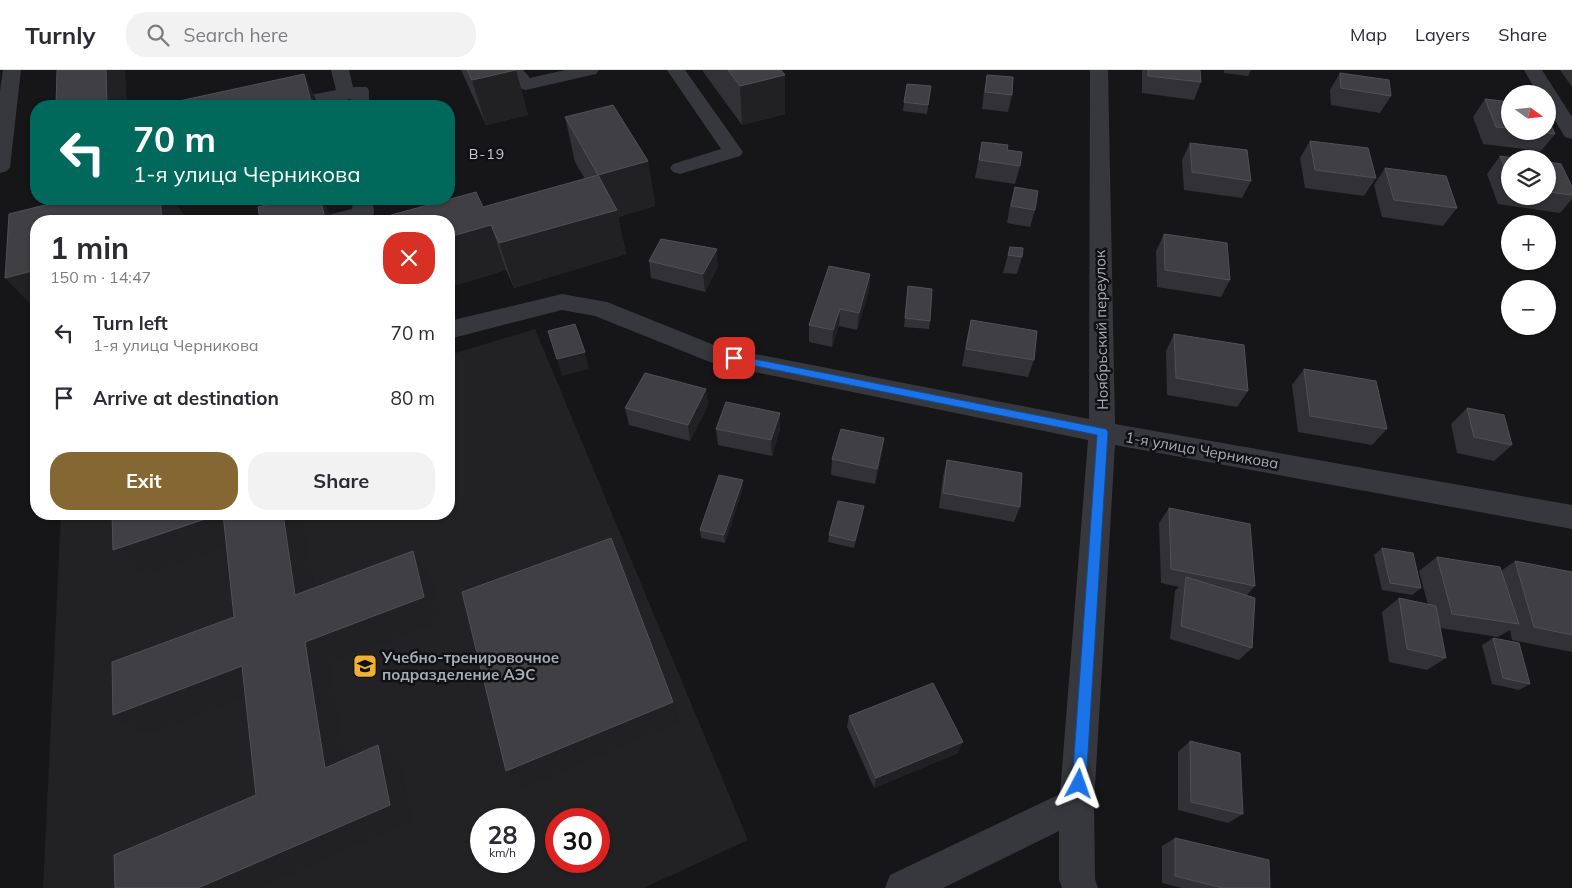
<!DOCTYPE html>
<html lang="en">
<head>
<meta charset="utf-8">
<style>
  :root { --surface:#fff; --page:#f2f2f3; --text:#2b2b33; --muted:#7c7c81; --line:#e1e1e2; --accent:#856733 }
  body { margin:0; font-family:Mulish,sans-serif; background:var(--page); color:var(--text); height:100vh; display:flex; flex-direction:column; font-size:19px; white-space:nowrap }
  * { box-sizing:border-box; margin:0 }
  p { font-size:16px; color:var(--muted) }
  .icon { flex:none; width:28px; height:28px; fill:none; stroke:currentColor; stroke-width:2; stroke-linecap:round; stroke-linejoin:round }
  .map { position:relative; flex:1; overflow:hidden }
  .details { position:absolute; left:30px; top:145px; width:425px; height:305px; display:flex; flex-direction:column; background:var(--surface); border-radius:20px; box-shadow:0 1px 4px #0004 }
  .details>* { flex:none }
  .banner { position:absolute; left:30px; top:30px; width:425px; height:105px; border-radius:20px; box-shadow:0 1px 4px #0004; background:#00695c; color:#fff; overflow:hidden }
  .needle { width:32px; rotate:105deg }
  .fabs { position:absolute; left:1501px; top:15px; display:grid; gap:10px }
  .fabs a { display:grid; place-items:center; width:55px; height:55px; border-radius:50%; background:var(--surface); box-shadow:0 1px 4px #0004; font-size:25px }
  .speed { position:absolute; left:470px; top:738px; display:flex; gap:10px; font-size:25px; font-weight:700; text-align:center }
  .speed>* { display:grid; place-content:center; width:65px; height:65px; border-radius:50%; background:var(--surface); box-shadow:0 1px 4px #0004; line-height:1 }
  .speed small { font-size:12px; font-weight:400 }
  .speed .limit { border:8px solid #d22; background:#fff; color:#111 }
  .pin { position:absolute; display:grid; place-items:center; width:42px; height:42px; color:#fff; margin:-21px; border-radius:10px; box-shadow:0 2px 8px #0006 }
  .me { position:absolute; width:55px; margin:-28px; rotate:4deg; stroke-linejoin:round; filter:drop-shadow(0 0 4px #0008) }
  .turn { display:flex; align-items:center; gap:18px; height:105px; padding:0 20px; font-size:22px }
  .turn .icon { width:65px; height:65px; stroke-width:2.5 }
  .turn b { display:block; font-size:35px; line-height:42px }
  .round { display:grid; place-items:center; flex:none; width:52px; height:52px; border-radius:20px; background:var(--page) }
  .overview { display:flex; align-items:center; justify-content:space-between; height:85px; padding:0 20px }
  h1 { font-size:30px; font-weight:700; line-height:38px }
  .cta { display:flex; gap:10px; margin-top:auto; padding:10px 20px }
  .cta a { flex:1; height:58px; border-radius:20px; background:var(--accent); color:#fff; font-size:20px; font-weight:700; line-height:58px; text-align:center }
  .cta a+a { background:var(--page); color:var(--text) }
  ul { padding:0; list-style:none }
  li { display:flex; align-items:center; gap:15px; height:65px; padding:0 20px }
  li div { flex:1 }
  li b { display:block; font-size:19px }
  li em { font-style:normal }
  header { display:flex; align-items:center; gap:30px; box-sizing:border-box; height:70px; padding:0 25px; background:var(--surface); border-bottom:1px solid var(--line) }
  header strong { font-size:24px }
  nav { display:flex; gap:28px; margin-inline-start:auto; font-size:18px }
  .search { width:350px; height:45px; background:var(--page); display:flex; align-items:center; gap:12px; box-sizing:border-box; padding:0 18px; border-radius:20px; color:var(--muted); font-size:19px }
  .map>svg:first-child { display:block }
  .built { fill:#222225; fill-rule:evenodd }
  .lines { fill:none; stroke-linecap:round; stroke-linejoin:round }
  .minor { fill:#37383d; fill-rule:evenodd }
  .wall { fill:#323236 }
  .shaded-wall { fill:#212124 }
  .building { fill:#3f3f44; stroke:#4f5156 }
  .route { fill:#1a73e8; stroke:#114b97 }
  .labels { text-anchor:middle; dominant-baseline:central; stroke-width:5; stroke-linejoin:round; paint-order:stroke }
  .far-neighbourhood-label { font-size:14px; letter-spacing:1px; fill:#c9ccd4; stroke:#111113 }
  .street-label { font-size:15px; fill:#a8adb8; stroke:#111113 }
  .poi-label { font-size:15px; font-weight:bold; fill:#a8adb8; stroke:#111113; text-anchor:start }
</style>
</head>
<body>
<header>
<strong>Turnly</strong>
<div class="search"><svg class="icon" aria-label="search" viewBox="0 0 24 24"><circle cx="10" cy="10" r="6"/><path d="M15 15l6 6"/></svg>Search here</div>
<nav><a>Map</a><a>Layers</a><a>Share</a></nav>
</header>
<div class="map">
<svg width="1572" height="818" viewBox="0 0 1572 818">
  <rect width="100%" height="100%" fill="#161618"/>
  <path class="built" d="M535,259L748,770L644,818H43L61,444H449V285ZM481,749H524V791H481ZM556,749H599V791H556Z"/>
  <g class="lines">
    <g class="minor">
      <polygon points="3,0 21,0 10,97 7,101 0,103 0,21"/>
      <polygon points="331,0 349,0 353,17 367,17 369,21 369,36 351,36 351,29 311,36 273,36 276,32 336,20"/>
      <polygon points="504,0 523,0 530,8 565,0 599,0 596,4 526,20 519,18"/>
      <polygon points="667,0 685,0 743,82 740,86 680,104 673,102 670,98 673,94 721,79"/>
      <polygon points="1090,0 1108,0 1115,354 1572,435 1572,459 1115,375 1094,734 1095,809 1098,818 1062,818 1059,809 1059,761 943,818 885,818 890,805 1060,724 1088,370 715,294 595,246 562,240 449,269 449,251 562,224 607,232 719,277 1089,349"/>
      <polygon points="1524,0 1542,0 1572,47 1572,69 1565,67 1548,39 1548,24 1538,24"/>
      <polygon points="353,129 373,129 374,143 371,148 358,151 320,151 323,146 352,139"/>
    </g>
  </g>
  <g class="wall">
    <polygon points="461,0 516,0 528,45 486,55"/>
    <polygon points="702,0 781,0 785,5 785,44 742,55 707,7"/>
    <polygon points="1142,0 1200,0 1201,12 1194,30 1142,23"/>
    <polygon points="1224,0 1251,0 1248,6 1224,3"/>
    <polygon points="1560,0 1572,0 1572,17"/>
    <polygon points="1340,3 1391,26 1380,43 1331,35 1330,20"/>
    <polygon points="987,5 1012,25 1008,42 982,39 984,22"/>
    <polygon points="931,16 927,44 903,41 904,32"/>
    <polygon points="1485,29 1510,32 1510,61 1548,61 1555,64 1541,81 1483,74 1473,47"/>
    <polygon points="565,47 648,91 655,136 618,147 626,184 514,218 506,200 449,217 449,151 483,137 585,109 575,92"/>
    <polygon points="1310,71 1376,108 1364,126 1305,118 1300,88"/>
    <polygon points="982,72 1007,80 1020,96 1015,114 975,108"/>
    <polygon points="1190,73 1251,111 1242,128 1184,120 1182,90"/>
    <polygon points="1500,86 1510,89 1510,126 1548,126 1548,92 1572,117 1572,129 1560,143 1498,134 1487,104"/>
    <polygon points="1385,98 1457,138 1443,156 1382,147 1374,115"/>
    <polygon points="1015,117 1035,140 1030,157 1007,153 1010,135"/>
    <polygon points="1164,164 1230,210 1221,227 1157,217 1156,181"/>
    <polygon points="1010,177 1022,187 1017,204 1003,203"/>
    <polygon points="649,191 718,196 705,222 651,208"/>
    <polygon points="870,204 869,221 857,260 839,256 832,277 809,272 809,255"/>
    <polygon points="908,216 930,251 929,259 904,257"/>
    <polygon points="971,250 1034,290 1028,307 962,296 967,267"/>
    <polygon points="1174,264 1248,321 1237,337 1167,325 1166,281"/>
    <polygon points="1304,299 1387,359 1372,375 1298,362 1292,315"/>
    <polygon points="706,319 708,335 690,371 629,355 625,338"/>
    <polygon points="1467,338 1512,375 1494,391 1457,383 1451,354"/>
    <polygon points="716,359 780,359 772,386 718,375"/>
    <polygon points="884,368 882,384 875,414 831,405 832,389"/>
    <polygon points="947,390 1020,437 1014,452 939,438 943,406"/>
    <polygon points="743,418 725,473 701,468 700,460"/>
    <polygon points="1169,438 1255,516 1247,525 1252,578 1239,590 1170,569 1175,521 1179,517 1161,513 1159,453"/>
    <polygon points="863,444 854,478 828,472 829,465"/>
    <polygon points="1382,478 1421,518 1412,525 1382,520 1374,485"/>
    <polygon points="1437,487 1501,501 1515,491 1572,502 1572,582 1512,570 1510,560 1498,567 1440,558 1446,588 1427,600 1389,592 1382,542 1399,528 1428,535 1419,501"/>
    <polygon points="1493,568 1530,614 1519,620 1492,614 1482,575"/>
    <polygon points="849,646 958,683 874,718 847,657"/>
    <polygon points="1190,671 1243,744 1228,753 1178,740 1178,682"/>
    <polygon points="1175,768 1270,818 1182,818 1162,813 1162,776"/>
  </g>
  <g class="shaded-wall">
    <polygon points="106,0 125,0 127,36 107,36"/>
    <polygon points="516,0 528,45 486,55 472,10"/>
    <polygon points="304,4 319,36 312,36"/>
    <polygon points="785,5 785,44 742,55 740,16"/>
    <polygon points="648,91 655,136 618,147 626,184 514,218 499,173 598,105"/>
    <polygon points="53,129 132,129 72,151"/>
    <polygon points="160,129 173,129 185,146 186,151 162,151"/>
    <polygon points="320,129 322,129 334,151 326,151"/>
    <polygon points="491,155 506,200 449,217 449,167"/>
    <polygon points="717,179 718,196 705,222 703,204"/>
    <polygon points="36,200 36,240 5,208"/>
    <polygon points="870,204 869,221 857,260 859,243"/>
    <polygon points="840,239 839,256 832,277 833,260"/>
    <polygon points="585,282 589,299 562,306 557,289"/>
    <polygon points="706,319 708,335 690,371 688,355"/>
    <polygon points="780,343 780,359 772,386 771,370"/>
    <polygon points="884,368 882,384 875,414 877,399"/>
    <polygon points="743,410 743,418 725,473 724,465"/>
    <polygon points="864,436 863,444 854,478 855,471"/>
    <polygon points="220,444 224,444 249,469 145,505 113,480"/>
    <polygon points="283,444 322,444 303,451 320,549 295,525"/>
    <polygon points="413,481 431,507 442,550 329,594 350,715 325,698 305,572"/>
    <polygon points="242,596 271,617 149,664 113,645"/>
    <polygon points="673,632 679,652 522,718 506,701"/>
    <polygon points="963,672 958,683 874,718 876,708"/>
    <polygon points="378,675 400,693 412,750 259,818 198,818"/>
  </g>
  <g class="building">
    <polygon points="57,0 106,0 107,36 56,36"/>
    <polygon points="467,0 516,0 472,10"/>
    <polygon points="728,0 781,0 785,5 740,16"/>
    <polygon points="1148,0 1200,0 1201,12 1148,6"/>
    <polygon points="1340,3 1389,10 1391,26 1341,18"/>
    <polygon points="304,4 312,36 156,36"/>
    <polygon points="987,5 1013,7 1012,25 985,22"/>
    <polygon points="907,14 931,16 928,35 904,32"/>
    <polygon points="1485,29 1510,32 1510,58 1496,57"/>
    <polygon points="613,35 648,91 598,105 565,47"/>
    <polygon points="1548,48 1555,64 1534,61 1548,61"/>
    <polygon points="1310,71 1368,78 1376,108 1315,100"/>
    <polygon points="982,72 1008,75 1007,80 1022,82 1020,96 979,90"/>
    <polygon points="1190,73 1247,80 1251,111 1192,102"/>
    <polygon points="1500,86 1521,89 1510,89 1510,110"/>
    <polygon points="1548,92 1561,94 1572,117 1572,125 1548,122"/>
    <polygon points="1385,98 1446,106 1457,138 1394,130"/>
    <polygon points="598,105 617,140 499,173 491,155 449,167 449,151 369,151 476,122 483,137"/>
    <polygon points="1015,117 1038,121 1035,140 1011,136"/>
    <polygon points="69,129 160,129 162,151 36,151 36,200 5,208 9,144"/>
    <polygon points="288,129 320,129 326,151 260,151 258,137"/>
    <polygon points="1164,164 1227,173 1230,210 1165,200"/>
    <polygon points="661,169 717,179 703,204 649,191"/>
    <polygon points="1010,177 1023,178 1022,187 1008,185"/>
    <polygon points="829,196 870,204 859,243 840,239 833,260 809,255"/>
    <polygon points="908,216 932,219 930,251 905,248"/>
    <polygon points="971,250 1037,261 1034,290 966,279"/>
    <polygon points="575,254 585,282 557,289 548,261"/>
    <polygon points="1174,264 1244,275 1248,321 1176,308"/>
    <polygon points="1304,299 1376,311 1387,359 1310,346"/>
    <polygon points="645,303 706,319 688,355 625,338"/>
    <polygon points="726,332 780,343 771,370 716,359"/>
    <polygon points="1467,338 1504,345 1512,375 1474,367"/>
    <polygon points="841,359 884,368 877,399 832,389"/>
    <polygon points="947,390 1022,403 1020,437 943,423"/>
    <polygon points="719,405 743,410 724,465 700,460"/>
    <polygon points="838,431 864,436 855,471 829,465"/>
    <polygon points="1169,438 1250,454 1255,516 1171,499"/>
    <polygon points="112,444 220,444 113,480"/>
    <polygon points="223,444 283,444 295,525 413,481 424,527 305,572 325,698 378,675 390,735 198,818 115,818 114,785 256,725 242,596 113,645 112,592 234,547"/>
    <polygon points="611,468 673,632 506,701 462,522"/>
    <polygon points="1382,478 1413,483 1421,518 1390,513"/>
    <polygon points="1437,487 1500,497 1519,554 1452,544"/>
    <polygon points="1515,491 1572,502 1572,565 1534,557"/>
    <polygon points="1186,507 1255,528 1252,578 1181,556"/>
    <polygon points="1399,528 1436,536 1446,588 1407,579"/>
    <polygon points="1493,568 1519,573 1530,614 1503,608"/>
    <polygon points="933,613 963,672 876,708 849,646"/>
    <polygon points="1190,671 1240,683 1243,744 1191,732"/>
    <polygon points="1175,768 1269,790 1270,818 1223,818 1175,806"/>
  </g>
  <polygon class="route" points="734,285 1106,359 1108,362 1086,714 1084,719 1079,721 1074,719 1072,714 1097,365 731,291 729,288"/>
  <defs>
    <g id="university-square" transform="scale(1.25)"><rect x="-9" y="-9" width="18" height="18" rx="4" fill="#f2b134" stroke="#111113"/><path d="M0-5L7-2L0 1L-7-2ZM-4 1L0 2.5L4 1V4Q0 6-4 4Z" fill="#111"/></g>
  </defs>
  <g fill-rule="evenodd">
    <use href="#university-square" x="365" y="596"/>
  </g>
  <g class="labels">
    <g class="far-neighbourhood-label">
      <text x="487" y="84">В-19</text>
    </g>
    <g class="street-label">
      <text transform="translate(1101 260) rotate(-91)">Ноябрьский переулок</text>
      <text transform="translate(1202 380) rotate(10)">1-я улица Черникова</text>
    </g>
    <g class="poi-label">
      <text x="382" y="587">Учебно-тренировочное<tspan x="382" dy="17">подразделение АЭС</tspan></text>
    </g>
  </g>
</svg>
<div class="fabs">
<a><svg class="needle" viewBox="-14 -14 28 28"><path d="M0-13l5 13h-10z" fill="#e53935"/><path d="M0 13l5-13h-10z" fill="#7c7c81"/></svg></a>
<a><svg class="icon" aria-label="layers" viewBox="0 0 24 24"><path d="M12 4l9 5-9 5-9-5zM3 14l9 5 9-5"/></svg></a>
<a>+</a>
<a>−</a>
</div>
<div class="speed"><div>28<small>km/h</small></div><div class="limit">30</div></div>
<div class="pin" style="left:734px;top:288px;background:#d93025"><svg class="icon" aria-label="arrive" viewBox="0 0 24 24"><path d="M6 21V4h12l-3 4 3 4H6"/></svg></div>
<svg class="me" style="left:1079px;top:714px" viewBox="-20 -20 40 40"><path d="M0-17L14 15 0 8-14 15z" fill="#1a73e8" stroke="#fff" stroke-width="4"/></svg>
<div class="banner">
<div class="turn"><svg class="icon" aria-label="left" viewBox="0 0 24 24"><path d="M17 20v-9H6M10 6l-5 5 5 5"/></svg><div><b>70 m</b>1-я улица Черникова</div></div>
</div>
<section class="details">
<div class="overview"><div><h1>1 min</h1><p>150 m · 14:47</p></div><a class="round" style="background:#d93025;color:#fff"><svg class="icon" aria-label="close" viewBox="0 0 24 24"><path d="M6 6l12 12M18 6L6 18"/></svg></a></div>
<ul>
<li><svg class="icon" aria-label="left" viewBox="0 0 24 24"><path d="M17 20v-9H6M10 6l-5 5 5 5"/></svg><div><b>Turn left</b><p>1-я улица Черникова</p></div><em>70 m</em></li>
<li><svg class="icon" aria-label="arrive" viewBox="0 0 24 24"><path d="M6 21V4h12l-3 4 3 4H6"/></svg><div><b>Arrive at destination</b></div><em>80 m</em></li>
</ul>
<div class="cta"><a>Exit</a><a>Share</a></div>
</section>
</div>
</body>
</html>
